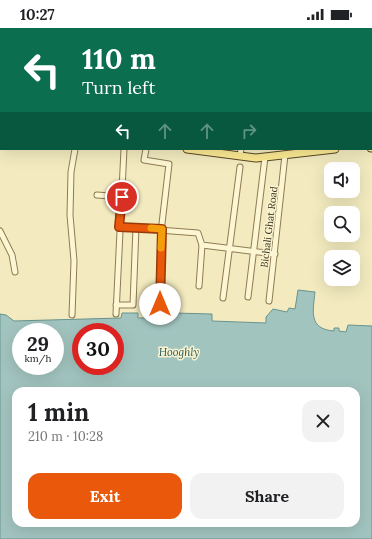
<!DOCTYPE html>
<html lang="en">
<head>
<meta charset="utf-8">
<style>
  :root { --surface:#fff; --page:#f2f2f2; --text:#202124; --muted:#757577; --accent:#ea580c }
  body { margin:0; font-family:Lora,serif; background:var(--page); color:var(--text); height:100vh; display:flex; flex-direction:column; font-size:15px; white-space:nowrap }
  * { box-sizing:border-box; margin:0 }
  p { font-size:13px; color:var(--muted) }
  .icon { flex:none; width:22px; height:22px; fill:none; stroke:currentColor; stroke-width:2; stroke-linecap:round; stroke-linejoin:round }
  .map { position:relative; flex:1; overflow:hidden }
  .side { position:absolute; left:12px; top:359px; width:348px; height:140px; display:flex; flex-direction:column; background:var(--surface); border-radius:12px; box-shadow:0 4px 16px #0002 }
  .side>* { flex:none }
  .banner { position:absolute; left:0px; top:0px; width:372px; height:122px; box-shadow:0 4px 16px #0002; background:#0b6e4f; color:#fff; overflow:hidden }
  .fabs { position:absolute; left:324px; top:134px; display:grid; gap:8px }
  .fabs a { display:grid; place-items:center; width:36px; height:36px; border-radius:8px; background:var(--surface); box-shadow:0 4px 16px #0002; font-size:20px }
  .speed { position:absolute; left:12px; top:295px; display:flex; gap:8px; font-size:20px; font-weight:700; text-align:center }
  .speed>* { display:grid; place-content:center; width:52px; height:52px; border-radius:50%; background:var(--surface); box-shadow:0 4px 16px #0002; line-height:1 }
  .speed small { font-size:10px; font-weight:400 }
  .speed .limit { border:6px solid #d22; background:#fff; color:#111 }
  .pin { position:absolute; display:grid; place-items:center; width:34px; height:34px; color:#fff; margin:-17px; border:2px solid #fff; border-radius:50%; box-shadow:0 1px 4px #0007 }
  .me { position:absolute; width:44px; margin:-22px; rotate:0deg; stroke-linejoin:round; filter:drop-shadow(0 0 3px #0008) }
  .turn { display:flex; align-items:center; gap:14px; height:84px; padding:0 16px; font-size:18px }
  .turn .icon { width:52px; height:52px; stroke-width:2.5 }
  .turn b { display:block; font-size:28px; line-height:34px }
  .lanes { display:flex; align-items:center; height:38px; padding:0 16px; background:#0003; justify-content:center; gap:20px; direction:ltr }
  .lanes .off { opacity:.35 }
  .round { display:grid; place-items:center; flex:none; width:42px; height:42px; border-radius:12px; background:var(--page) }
  .head { display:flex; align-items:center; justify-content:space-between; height:68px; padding:0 16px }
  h1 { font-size:24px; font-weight:800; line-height:30px }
  .cta { display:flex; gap:8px; margin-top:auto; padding:8px 16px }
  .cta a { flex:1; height:46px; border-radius:12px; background:var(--accent); color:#fff; font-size:16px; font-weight:800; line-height:46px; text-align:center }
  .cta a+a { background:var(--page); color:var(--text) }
  .status { display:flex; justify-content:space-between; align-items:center; height:28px; padding:0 20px; background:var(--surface); direction:ltr }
  .status svg { height:11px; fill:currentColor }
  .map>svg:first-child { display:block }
  .water { fill:#a2c4bf; stroke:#68938f; fill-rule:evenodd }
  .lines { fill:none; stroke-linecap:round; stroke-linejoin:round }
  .minor-casing { stroke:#8e7b55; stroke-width:7 }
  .major-casing { stroke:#5b482a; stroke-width:9 }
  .minor { stroke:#fdf6d3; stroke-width:5 }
  .major { stroke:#fbe992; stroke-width:7 }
  .route-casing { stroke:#983908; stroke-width:10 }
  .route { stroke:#ea580c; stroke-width:7 }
  .slow { stroke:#f59e0b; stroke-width:7 }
  .labels { text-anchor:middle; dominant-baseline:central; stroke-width:3; stroke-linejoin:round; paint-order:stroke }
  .street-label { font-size:10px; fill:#3b2f1b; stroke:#f9f3cf }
  .water-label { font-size:11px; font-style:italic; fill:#29595d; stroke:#f9f3cf }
</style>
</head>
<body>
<div class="status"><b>10:27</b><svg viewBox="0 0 49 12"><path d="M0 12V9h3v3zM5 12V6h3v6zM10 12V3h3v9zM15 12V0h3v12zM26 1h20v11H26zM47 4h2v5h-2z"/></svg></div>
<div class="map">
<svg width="372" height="511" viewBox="0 0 372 511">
  <rect width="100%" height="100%" fill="#f3ebbf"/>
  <path class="water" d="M298,262L315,264C313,283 308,301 334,303V300H339V303L346,304L348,297L372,298V511H0V286L6,287L14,293L121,290L122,285H138V290H157L174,285L212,286V293L266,295V289L273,281L287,284L289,280L295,281ZM21,304H55V338H21ZM81,304H115V338H81ZM16,363H356V495H16Z"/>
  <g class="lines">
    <g class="minor-casing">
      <g id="minor">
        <polyline points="65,0 65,1"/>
        <polyline points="109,0 112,1"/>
        <polyline points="232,0 232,1"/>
        <polyline points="10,1 10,0"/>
        <polyline points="117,1 118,0"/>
        <polyline points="172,1 173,0"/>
        <polyline points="274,1 274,0"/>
        <polyline points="317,1 318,0"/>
        <polyline points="354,1 354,0"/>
        <polyline points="371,16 372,16"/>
        <polyline points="0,24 1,22"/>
        <polyline points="0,46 1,47"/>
        <polyline points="146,121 144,132 169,136 161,204 160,276"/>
        <polyline points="240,128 241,121"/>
        <polyline points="97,167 122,169"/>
        <polyline points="119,199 198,205 202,217 275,226"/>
        <polyline points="0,203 12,227 15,244"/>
        <polyline points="199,258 202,217"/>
        <polyline points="248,269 265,129"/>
        <polyline points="223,270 240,139"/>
        <polyline points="269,273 285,127"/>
        <polyline points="116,277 133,277 136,199"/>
        <polyline points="116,286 124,121"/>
        <polyline points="72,287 74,233 70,187 71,144 75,121"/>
      </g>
    </g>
    <g class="major-casing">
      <g id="major">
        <polyline points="0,97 1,97"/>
        <polyline points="371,120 372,120"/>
        <polyline points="187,121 256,130 335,121"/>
      </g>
    </g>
    <use href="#minor" class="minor"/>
    <use href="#major" class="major"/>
  </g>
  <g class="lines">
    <g class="route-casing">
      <polyline id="route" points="122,169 119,199 162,201 160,276"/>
    </g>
    <use href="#route" class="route"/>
    <polyline class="slow" points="151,200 162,201 161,220"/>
  </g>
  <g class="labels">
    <g class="street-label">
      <text transform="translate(269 199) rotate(-83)">Bichali Ghat Road</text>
    </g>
    <g class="water-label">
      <text x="179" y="324">Hooghly</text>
    </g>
  </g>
</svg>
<div class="fabs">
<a><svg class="icon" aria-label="sound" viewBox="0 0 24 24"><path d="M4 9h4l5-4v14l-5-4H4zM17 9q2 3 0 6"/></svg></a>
<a><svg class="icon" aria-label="search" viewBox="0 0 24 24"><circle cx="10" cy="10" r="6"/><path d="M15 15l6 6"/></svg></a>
<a><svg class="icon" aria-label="layers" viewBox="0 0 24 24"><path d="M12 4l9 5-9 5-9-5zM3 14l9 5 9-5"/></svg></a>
</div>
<div class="speed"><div>29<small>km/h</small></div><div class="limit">30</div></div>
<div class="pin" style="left:122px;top:169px;background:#d93025"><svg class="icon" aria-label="arrive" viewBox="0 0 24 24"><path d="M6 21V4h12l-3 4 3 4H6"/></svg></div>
<svg class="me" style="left:160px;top:276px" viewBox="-20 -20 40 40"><circle r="19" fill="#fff"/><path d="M0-13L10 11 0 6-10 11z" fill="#ea580c"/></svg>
<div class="banner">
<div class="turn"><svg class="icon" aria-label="left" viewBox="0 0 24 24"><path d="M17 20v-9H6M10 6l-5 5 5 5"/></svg><div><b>110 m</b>Turn left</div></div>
<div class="lanes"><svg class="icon" aria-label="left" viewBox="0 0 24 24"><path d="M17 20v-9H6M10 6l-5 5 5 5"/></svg><svg class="icon off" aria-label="ahead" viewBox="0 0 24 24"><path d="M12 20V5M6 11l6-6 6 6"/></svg><svg class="icon off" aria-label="ahead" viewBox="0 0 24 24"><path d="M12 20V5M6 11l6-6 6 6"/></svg><svg class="icon off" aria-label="right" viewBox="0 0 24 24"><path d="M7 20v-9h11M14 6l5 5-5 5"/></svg></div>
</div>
<section class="side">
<div class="head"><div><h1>1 min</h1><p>210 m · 10:28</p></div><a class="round"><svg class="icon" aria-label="close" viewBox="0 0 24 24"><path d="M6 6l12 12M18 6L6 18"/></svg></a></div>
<div class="cta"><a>Exit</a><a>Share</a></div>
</section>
</div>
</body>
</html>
